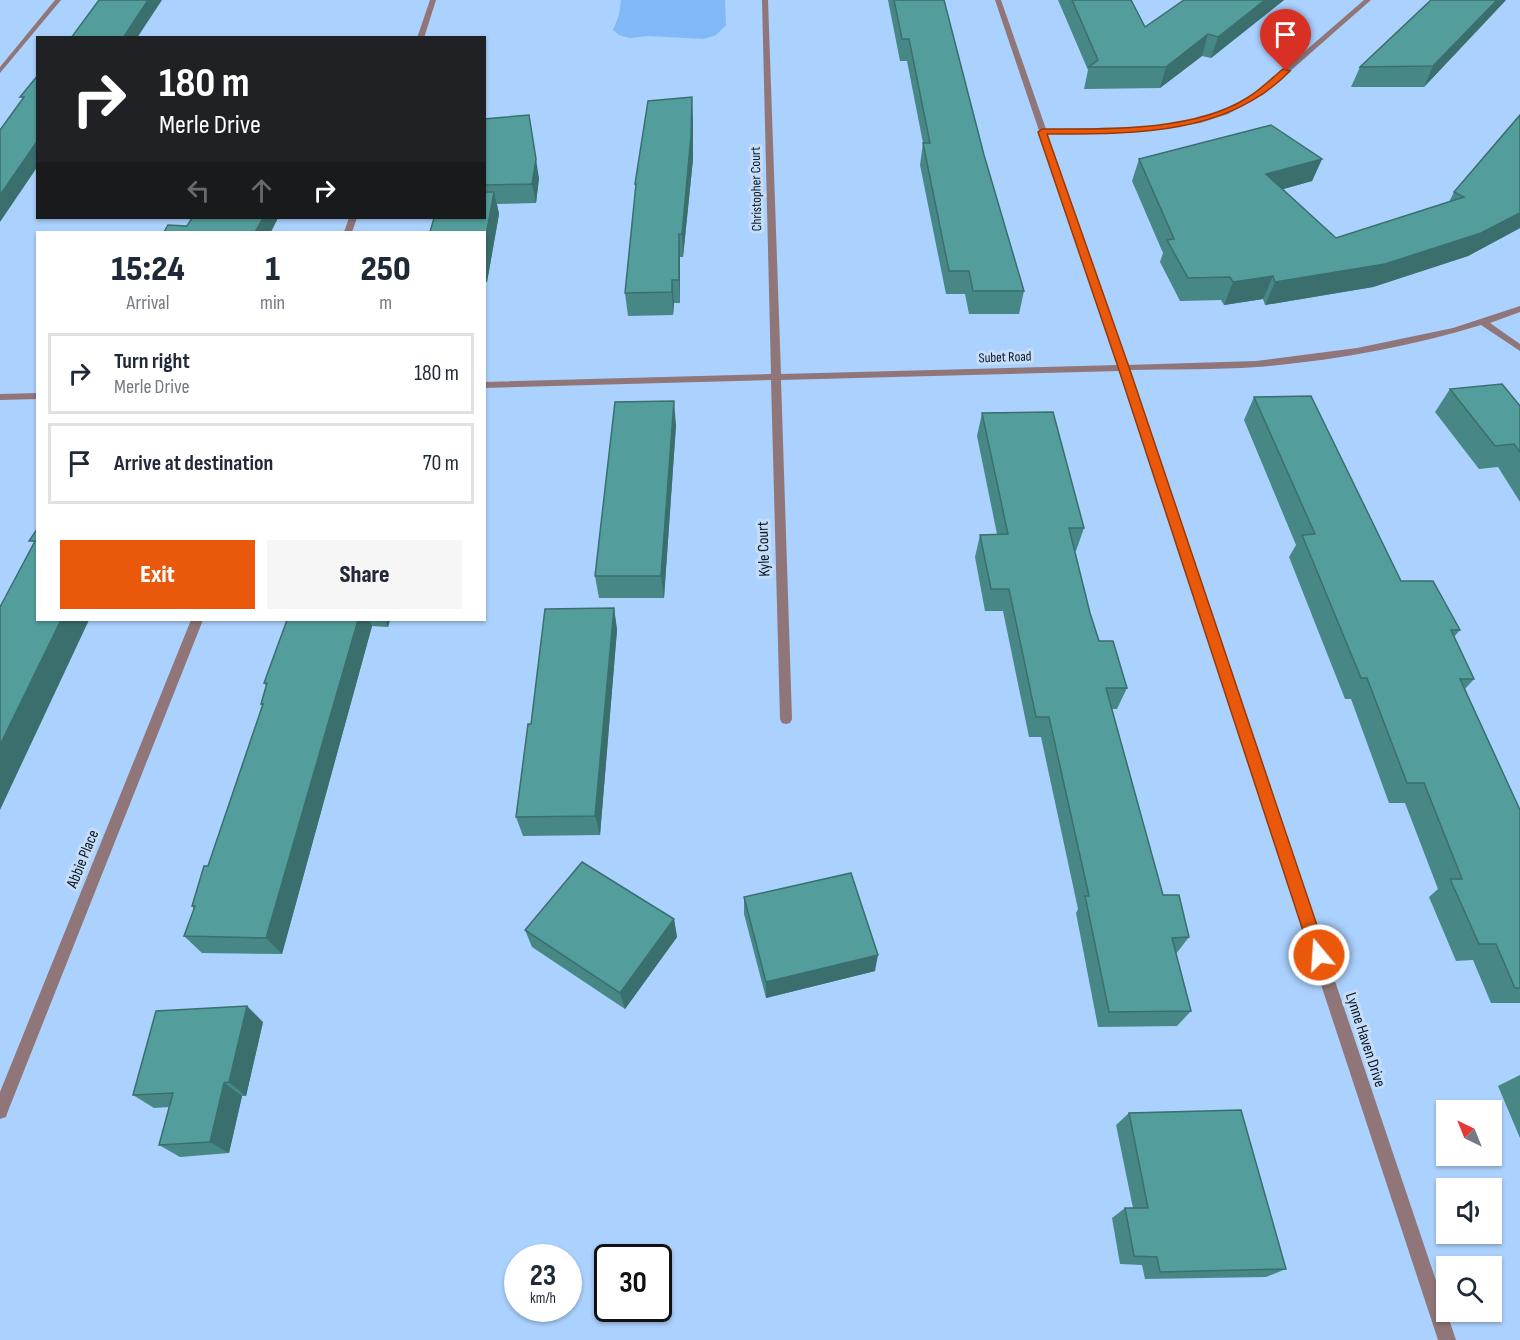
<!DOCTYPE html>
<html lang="en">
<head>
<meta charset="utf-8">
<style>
  :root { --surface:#fff; --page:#f6f6f7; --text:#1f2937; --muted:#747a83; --line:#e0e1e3; --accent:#ea580c }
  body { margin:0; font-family:"Sofia Sans Condensed",sans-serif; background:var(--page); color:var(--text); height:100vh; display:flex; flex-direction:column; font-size:22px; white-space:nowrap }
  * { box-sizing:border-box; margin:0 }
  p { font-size:20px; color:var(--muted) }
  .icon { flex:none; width:33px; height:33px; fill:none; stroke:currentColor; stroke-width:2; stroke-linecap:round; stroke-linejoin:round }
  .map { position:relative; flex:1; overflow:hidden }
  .sheet { position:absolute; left:36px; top:231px; width:450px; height:390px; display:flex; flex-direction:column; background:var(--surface); border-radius:0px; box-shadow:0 2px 4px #0004 }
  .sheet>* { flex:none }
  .banner { position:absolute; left:36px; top:36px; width:450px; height:183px; border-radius:0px; box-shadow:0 2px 4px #0004; background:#202124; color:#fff; overflow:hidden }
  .needle { width:39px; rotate:317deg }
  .fabs { position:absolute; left:1436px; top:1100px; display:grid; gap:12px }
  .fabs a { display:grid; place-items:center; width:66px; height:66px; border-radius:0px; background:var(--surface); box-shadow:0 2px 4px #0004; font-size:30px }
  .speed { position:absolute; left:504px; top:1244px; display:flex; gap:12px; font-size:30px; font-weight:700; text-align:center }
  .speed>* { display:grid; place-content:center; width:78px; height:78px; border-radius:50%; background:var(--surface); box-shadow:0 2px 4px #0004; line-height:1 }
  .speed small { font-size:15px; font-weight:400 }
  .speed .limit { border:3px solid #111; border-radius:9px; background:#fff; color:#111 }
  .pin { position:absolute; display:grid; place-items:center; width:51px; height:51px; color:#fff; margin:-62px -26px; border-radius:50% 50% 50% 0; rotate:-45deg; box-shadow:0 0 6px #0007 }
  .pin .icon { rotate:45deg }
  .me { position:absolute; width:66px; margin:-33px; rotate:342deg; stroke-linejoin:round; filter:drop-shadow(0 0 4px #0008) }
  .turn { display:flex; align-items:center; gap:21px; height:126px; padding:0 24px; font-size:27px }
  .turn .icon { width:78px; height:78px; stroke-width:2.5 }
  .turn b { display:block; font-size:42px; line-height:51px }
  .lanes { display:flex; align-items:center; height:57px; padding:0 24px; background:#0003; justify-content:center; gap:30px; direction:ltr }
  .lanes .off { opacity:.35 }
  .eta { display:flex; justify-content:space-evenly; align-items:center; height:102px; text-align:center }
  .eta b { font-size:36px; font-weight:800; line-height:42px }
  .button { display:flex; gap:12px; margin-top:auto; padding:12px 24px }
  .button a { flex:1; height:69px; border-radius:0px; background:var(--accent); color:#fff; font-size:24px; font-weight:800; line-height:69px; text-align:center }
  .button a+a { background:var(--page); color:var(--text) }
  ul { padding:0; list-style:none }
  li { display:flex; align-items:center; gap:18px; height:81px; margin:0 12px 9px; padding:0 12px; border:3px solid var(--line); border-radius:0px }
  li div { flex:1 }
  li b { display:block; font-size:22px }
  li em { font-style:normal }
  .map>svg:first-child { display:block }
  .water { fill:#81b8f8 }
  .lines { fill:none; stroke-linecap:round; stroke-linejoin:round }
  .minor { fill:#907678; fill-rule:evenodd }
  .wall { fill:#478886 }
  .shaded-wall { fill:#3a6f6d }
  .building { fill:#539e9c; stroke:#3a6f6d; stroke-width:1.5 }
  .route { fill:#ea580c; stroke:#983908; stroke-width:1.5 }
  .labels { text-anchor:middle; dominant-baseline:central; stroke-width:6; stroke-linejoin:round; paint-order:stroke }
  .far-street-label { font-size:14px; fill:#091626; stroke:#c6ddf8 }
  .street-label { font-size:16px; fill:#091626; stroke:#c6ddf8 }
</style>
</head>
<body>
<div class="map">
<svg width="1520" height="1340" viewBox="0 0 1520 1340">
  <rect width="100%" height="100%" fill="#abd1fe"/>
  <polygon class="water" points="621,0 725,0 726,25 716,35 704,39 648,36 630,38 619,35 613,30 619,15"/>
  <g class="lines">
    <g class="minor">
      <polygon points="55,0 61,0 0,73 0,67"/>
      <polygon points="430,0 436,0 424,38 417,38"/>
      <path d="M762,0H768L781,374L1118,365L995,0H1001L1046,129L1148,127L1199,119L1223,111L1259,91L1364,0H1371L1264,94L1228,114L1200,123L1148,131L1047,133L1127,365L1256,361L1357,348L1453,328L1520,306V312L1490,323L1520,344V351L1481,325C1409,347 1332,361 1257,367C1215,370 1171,369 1129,370L1456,1340H1438L1119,371L781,380L792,719L790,723L786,724L782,723L780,719L771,380L484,388V382L771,374Z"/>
      <polygon points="349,218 357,218 352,232 344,232"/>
      <polygon points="38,393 38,399 0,400 0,394"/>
      <polygon points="191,620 203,620 8,1111 6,1117 0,1119 0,1092"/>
    </g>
  </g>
  <g class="wall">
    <polygon points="888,0 944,0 984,155 1024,291 1019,314 969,314 965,294 946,294 920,165 923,143 907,61 900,61"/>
    <polygon points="1058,0 1131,0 1145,27 1184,0 1284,0 1211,58 1202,56 1160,88 1084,89 1088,70"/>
    <polygon points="1506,0 1424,87 1351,87 1360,67"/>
    <polygon points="1520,115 1520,228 1468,256 1373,287 1265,305 1263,299 1224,305 1221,300 1180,301 1160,262 1163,253 1132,181 1139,159 1322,159 1312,181 1283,189 1336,238 1449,202 1454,192"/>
    <polygon points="484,119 539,178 536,203 497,204 499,214 487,282 484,282 486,192 484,186"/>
    <polygon points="693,119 693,159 683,257 680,257 680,303 674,303 673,315 628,316 625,293 635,193 635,184"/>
    <polygon points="1450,389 1520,406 1520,502 1498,467 1479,469 1435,412"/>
    <polygon points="1254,397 1401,581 1460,630 1454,637 1474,679 1465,689 1520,810 1520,1003 1491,1003 1473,960 1456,961 1429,897 1438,889 1405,803 1389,803 1351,699 1345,699 1289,557 1296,545 1244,420"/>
    <polygon points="982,413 1084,528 1076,551 1074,551 1090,613 1099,641 1127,688 1117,709 1112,709 1163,895 1189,937 1176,954 1191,1011 1177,1026 1098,1027 1076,913 1078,909 1041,737 1029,737 1003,611 985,611 975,557 980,535 997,534 977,436"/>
    <polygon points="676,425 664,598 599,598 595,576"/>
    <polygon points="614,608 617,630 600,835 523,836 516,817 531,724"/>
    <polygon points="287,620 390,620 388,627 372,626 282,954 202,953 184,936 194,909 192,906 208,866 262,706 261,704 266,686 264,683"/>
    <polygon points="744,897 875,971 766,998 744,914"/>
    <polygon points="674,919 677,937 625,1009 532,947 525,930"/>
    <polygon points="263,1022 246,1096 242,1096 229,1153 180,1157 159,1145 169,1107 154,1108 133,1095"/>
    <polygon points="1520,1075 1520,1138 1498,1086"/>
    <polygon points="1129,1113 1286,1269 1266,1277 1145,1279 1142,1265 1120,1264 1112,1218 1125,1208 1133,1208 1116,1125"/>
  </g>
  <g class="shaded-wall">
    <polygon points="148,0 162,0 137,38 123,38"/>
    <polygon points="1265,0 1284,0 1211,58 1218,37"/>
    <polygon points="1497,0 1506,0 1424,87 1433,66"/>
    <polygon points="1208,34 1202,56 1160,88 1166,67"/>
    <polygon points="692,97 693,119 693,159 683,257 682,234"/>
    <polygon points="529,115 539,178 536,203 532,184"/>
    <polygon points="38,140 38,166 0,222 0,195"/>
    <polygon points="1322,159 1312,181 1258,196 1266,174"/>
    <polygon points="494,192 499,214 487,282 484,270 484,246"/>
    <polygon points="1520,213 1520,228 1468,256 1373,287 1265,305 1275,282"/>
    <polygon points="263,218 278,218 271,232 255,232"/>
    <polygon points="679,234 680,257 680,303 679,280"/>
    <polygon points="1273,276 1263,299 1224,305 1233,282"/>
    <polygon points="672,280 674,303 673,315 672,292"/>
    <polygon points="674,401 676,425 664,598 661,576"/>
    <polygon points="614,608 617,630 600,835 595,816"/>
    <polygon points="61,620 89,620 0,810 0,745"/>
    <polygon points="358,620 369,620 372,626 282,954 266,938"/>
    <polygon points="385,620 390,620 388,627"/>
    <polygon points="674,919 677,937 625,1009 620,993"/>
    <polygon points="878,955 875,971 766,998 766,982"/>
    <polygon points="247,1006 263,1022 246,1096 229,1082"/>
    <polygon points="224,1083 242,1096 229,1153 210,1142"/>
  </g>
  <g class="building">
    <polygon points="99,0 148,0 123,38 71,38"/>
    <polygon points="894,0 944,0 984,155 1024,291 973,291 969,271 949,271 923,143 930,143 909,39 902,39"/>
    <polygon points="1072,0 1131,0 1145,27 1184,0 1265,0 1218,37 1208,34 1166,67 1089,67 1098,60"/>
    <polygon points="1431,0 1497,0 1433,66 1360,67"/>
    <polygon points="38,75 38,140 0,195 0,130 24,97 20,97"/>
    <polygon points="692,97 691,136 682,234 679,234 679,280 672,280 672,292 625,293 636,184 635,184 648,101"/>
    <polygon points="529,115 536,159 532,184 484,185 484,119"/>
    <polygon points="1520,115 1520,213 1481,233 1385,264 1275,282 1273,276 1233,282 1230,277 1188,278 1167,240 1174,239 1139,159 1271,125 1322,159 1266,174 1336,238 1464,197 1454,192"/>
    <polygon points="484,192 494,192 484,246 484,232 430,232 434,218 484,218"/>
    <polygon points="192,218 263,218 255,232 164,232 168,225 187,226"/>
    <polygon points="1502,384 1520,406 1520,452 1514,444 1495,446 1450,389"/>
    <polygon points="1311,396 1401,581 1433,581 1460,630 1451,630 1474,679 1460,679 1520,810 1520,988 1515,988 1496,944 1479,944 1450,879 1462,879 1424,783 1407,783 1367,678 1361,678 1302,535 1315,534 1254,397"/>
    <polygon points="674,401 661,576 595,576 615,402"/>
    <polygon points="1053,412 1084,528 1069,528 1090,613 1099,641 1113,641 1127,688 1106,688 1163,895 1179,895 1189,937 1172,938 1191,1011 1109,1012 1085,896 1089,896 1049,717 1036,717 1009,589 991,589 980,535 1008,534 982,413"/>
    <polygon points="38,528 38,620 61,620 0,745 0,607 35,541 29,541"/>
    <polygon points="614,608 595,816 516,817 528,724 531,724 545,609"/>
    <polygon points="287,620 358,620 266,938 184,936 195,906 192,906 204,866 208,866 263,704 261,704 267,683 264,683"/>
    <polygon points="582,862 674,919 620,993 525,930"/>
    <polygon points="851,873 878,955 766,982 744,897"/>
    <polygon points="247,1006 229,1082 224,1083 210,1142 159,1145 173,1093 133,1095 156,1011"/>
    <polygon points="1241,1110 1286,1269 1160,1272 1157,1257 1134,1256 1125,1208 1148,1208 1129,1113"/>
  </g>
  <path class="route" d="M1283,69L1290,71C1227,136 1131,134 1047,134L1129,367L1327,955L1325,961L1319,963L1313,961L1311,955L1118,367L1038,132L1042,129C1104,129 1193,132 1247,98C1260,90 1271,79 1283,69Z"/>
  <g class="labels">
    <g class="far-street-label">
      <text transform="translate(756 189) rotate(-91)">Christopher Court</text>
      <text transform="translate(1005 357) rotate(-2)">Subet Road</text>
    </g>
    <g class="street-label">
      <text transform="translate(764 549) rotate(-92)">Kyle Court</text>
      <text transform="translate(83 859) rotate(-68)">Abbie Place</text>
      <text transform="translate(1365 1040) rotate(72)">Lynne Haven Drive</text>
    </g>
  </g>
</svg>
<div class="fabs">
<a><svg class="needle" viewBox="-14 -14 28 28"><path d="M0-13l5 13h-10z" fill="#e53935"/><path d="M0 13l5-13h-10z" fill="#747a83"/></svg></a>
<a><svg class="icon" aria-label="sound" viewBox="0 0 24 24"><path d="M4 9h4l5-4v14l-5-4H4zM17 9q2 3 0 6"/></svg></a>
<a><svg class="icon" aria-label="search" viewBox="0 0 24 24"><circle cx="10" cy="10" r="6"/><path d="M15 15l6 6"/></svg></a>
</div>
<div class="speed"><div>23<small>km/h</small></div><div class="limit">30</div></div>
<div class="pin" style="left:1286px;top:71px;background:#d93025"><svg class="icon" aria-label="arrive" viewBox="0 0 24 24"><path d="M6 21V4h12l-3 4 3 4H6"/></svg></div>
<svg class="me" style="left:1319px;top:955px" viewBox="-20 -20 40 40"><circle r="17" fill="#ea580c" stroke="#fff" stroke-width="3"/><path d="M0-11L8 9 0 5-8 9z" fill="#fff"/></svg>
<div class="banner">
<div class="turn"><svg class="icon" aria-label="right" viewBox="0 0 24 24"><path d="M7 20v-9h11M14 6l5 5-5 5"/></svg><div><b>180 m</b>Merle Drive</div></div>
<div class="lanes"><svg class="icon off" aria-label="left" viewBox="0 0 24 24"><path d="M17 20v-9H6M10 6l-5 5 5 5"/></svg><svg class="icon off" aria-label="ahead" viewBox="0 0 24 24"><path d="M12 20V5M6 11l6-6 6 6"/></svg><svg class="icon" aria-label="right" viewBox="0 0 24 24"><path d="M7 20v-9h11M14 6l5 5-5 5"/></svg></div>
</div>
<section class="sheet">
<div class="eta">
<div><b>15:24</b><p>Arrival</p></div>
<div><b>1</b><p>min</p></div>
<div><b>250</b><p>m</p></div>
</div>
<ul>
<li><svg class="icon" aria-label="right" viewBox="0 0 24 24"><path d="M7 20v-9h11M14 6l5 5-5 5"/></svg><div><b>Turn right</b><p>Merle Drive</p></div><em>180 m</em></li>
<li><svg class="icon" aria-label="arrive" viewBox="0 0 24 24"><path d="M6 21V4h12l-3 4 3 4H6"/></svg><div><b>Arrive at destination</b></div><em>70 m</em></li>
</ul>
<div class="button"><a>Exit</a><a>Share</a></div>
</section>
</div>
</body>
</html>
